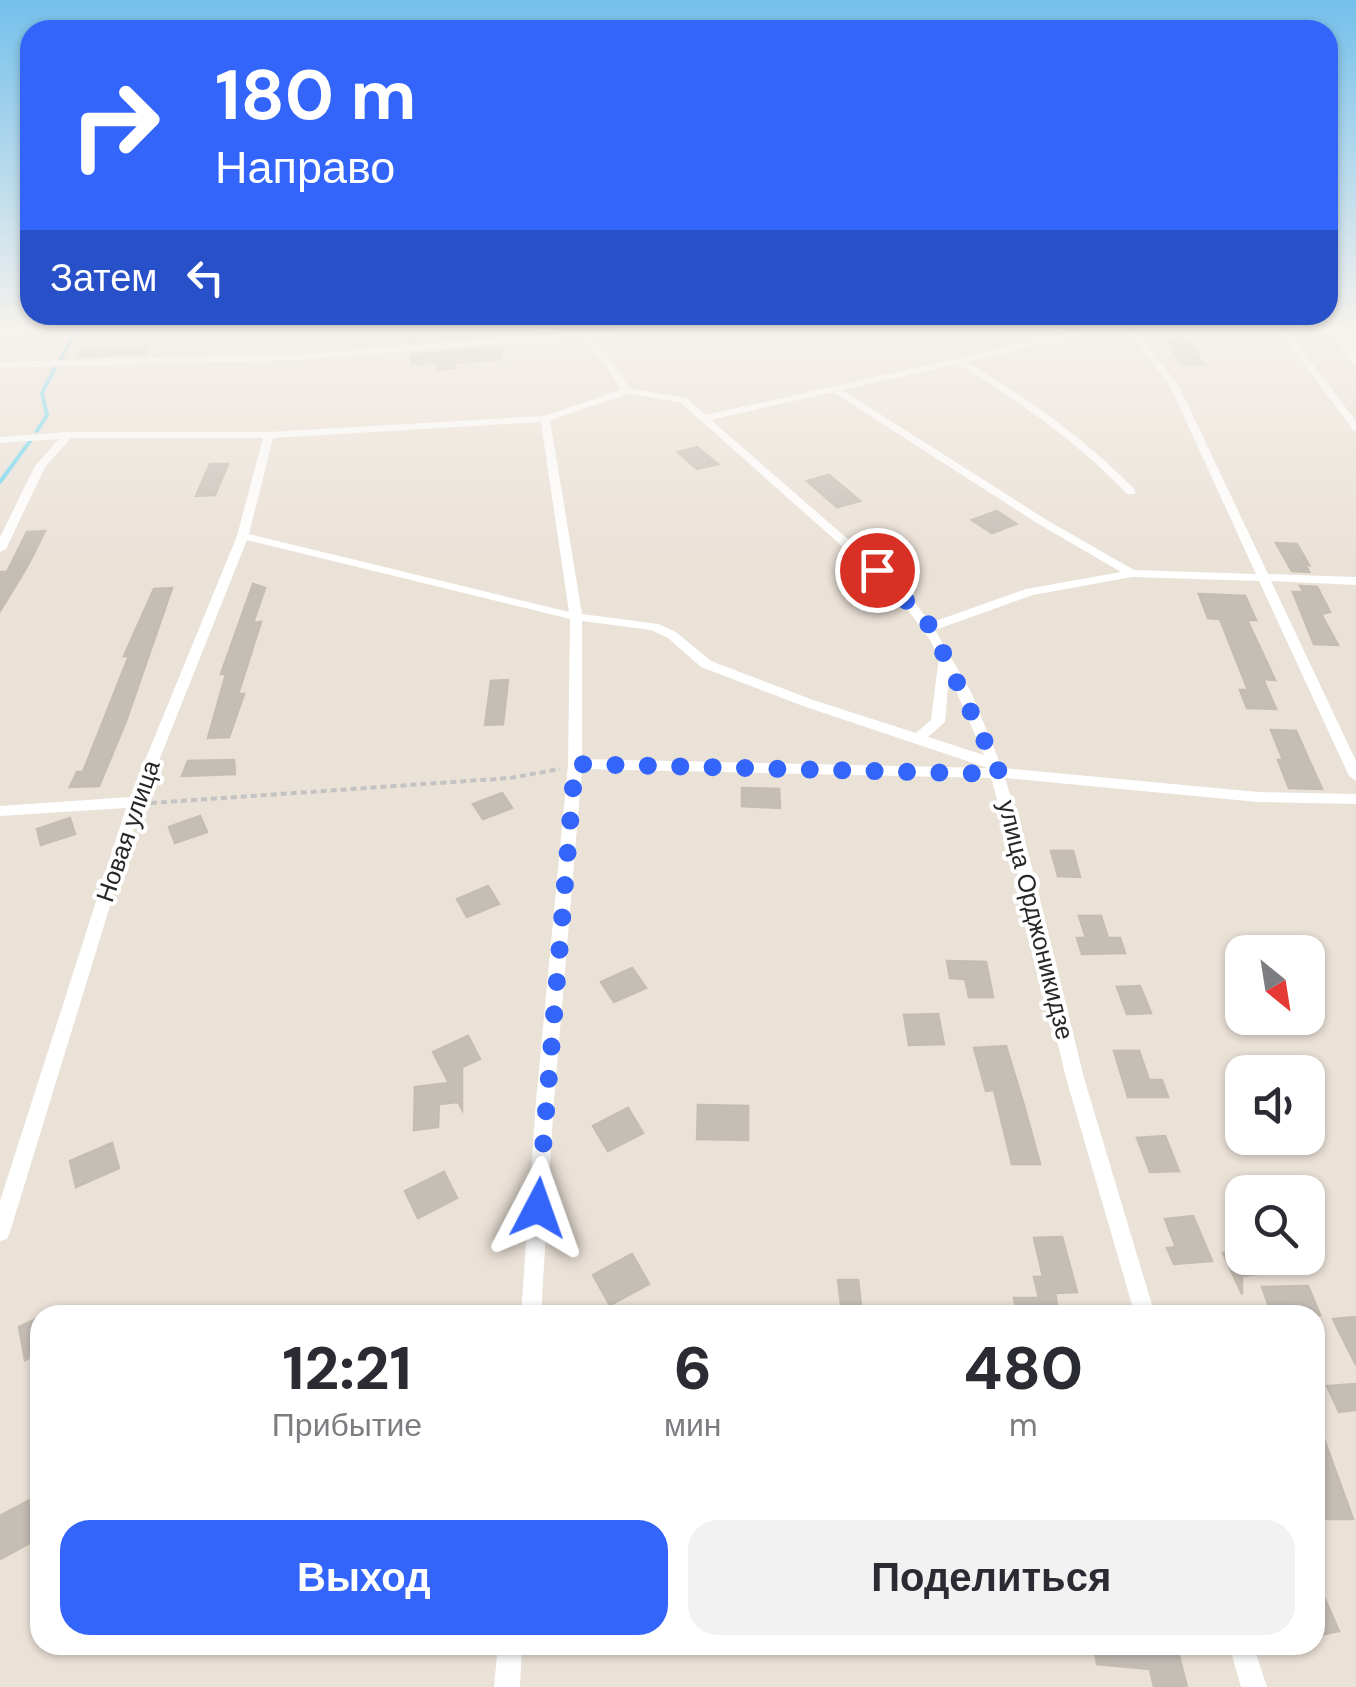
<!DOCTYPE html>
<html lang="ru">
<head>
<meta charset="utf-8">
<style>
  :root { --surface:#fff; --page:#f2f2f3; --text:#2b2b33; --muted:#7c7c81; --accent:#3365fb }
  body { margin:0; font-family:"DM Sans",sans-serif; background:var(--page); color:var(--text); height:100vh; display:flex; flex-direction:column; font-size:38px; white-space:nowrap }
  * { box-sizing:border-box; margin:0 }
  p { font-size:32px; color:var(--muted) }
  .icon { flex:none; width:55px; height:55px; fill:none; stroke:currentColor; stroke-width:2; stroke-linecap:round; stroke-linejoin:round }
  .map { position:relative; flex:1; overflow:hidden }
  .sheet { position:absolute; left:30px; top:1305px; width:1295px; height:350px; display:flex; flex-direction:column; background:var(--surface); border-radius:30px; box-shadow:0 2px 8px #0004 }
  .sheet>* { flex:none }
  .top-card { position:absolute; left:20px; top:20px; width:1318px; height:305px; border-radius:30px; box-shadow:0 2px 8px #0004; background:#3365fb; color:#fff; overflow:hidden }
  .needle { width:65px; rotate:150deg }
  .fabs { position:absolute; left:1225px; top:935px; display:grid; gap:20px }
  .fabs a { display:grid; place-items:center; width:100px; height:100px; border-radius:20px; background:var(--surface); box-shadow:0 2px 8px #0004; font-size:50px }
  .pin { position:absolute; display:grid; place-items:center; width:85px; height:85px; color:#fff; margin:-42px; border:5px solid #fff; border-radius:50%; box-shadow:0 2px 10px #0007 }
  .me { position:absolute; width:110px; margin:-55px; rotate:4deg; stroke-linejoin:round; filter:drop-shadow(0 0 8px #0008) }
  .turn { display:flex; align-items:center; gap:35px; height:210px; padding:0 30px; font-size:45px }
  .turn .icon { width:130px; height:130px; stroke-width:2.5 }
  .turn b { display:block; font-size:70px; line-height:85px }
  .then { display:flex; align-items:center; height:95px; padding:0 30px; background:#0003; gap:20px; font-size:38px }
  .eta { display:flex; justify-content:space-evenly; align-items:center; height:170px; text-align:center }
  .eta b { font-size:60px; font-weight:800; line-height:70px }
  .cta { display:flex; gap:20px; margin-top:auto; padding:20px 30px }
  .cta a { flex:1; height:115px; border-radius:30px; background:var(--accent); color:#fff; font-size:40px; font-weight:800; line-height:115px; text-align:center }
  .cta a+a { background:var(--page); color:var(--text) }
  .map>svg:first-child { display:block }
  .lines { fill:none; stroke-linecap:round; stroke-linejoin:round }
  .stream { stroke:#67d3ef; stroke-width:4 }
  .building { fill:#c5beb7; stroke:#c5bdb1; stroke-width:2.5 }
  .path { stroke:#c3c3c3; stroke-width:4; stroke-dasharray:6 4; stroke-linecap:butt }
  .street { fill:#fff; fill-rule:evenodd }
  .secondary { fill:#fff; fill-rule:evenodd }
  .route { stroke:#3365fb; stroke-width:18; stroke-dasharray:0 32.4 }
  .labels { text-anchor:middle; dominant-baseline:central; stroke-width:8; stroke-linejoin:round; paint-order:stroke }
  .street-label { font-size:25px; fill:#272727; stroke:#fff }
</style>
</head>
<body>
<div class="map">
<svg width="1356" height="1687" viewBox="0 0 1356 1687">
  <rect width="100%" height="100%" fill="#eae1d7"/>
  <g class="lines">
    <g class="stream">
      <polyline points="60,360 77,329"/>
      <polyline points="37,431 47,415 42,393 57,364"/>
      <polyline points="0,482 30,441"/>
    </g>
  </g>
  <g class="building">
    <polygon points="427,329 498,329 499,335 410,342 408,331"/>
    <polygon points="1165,338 1187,338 1203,364 1181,364"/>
    <polygon points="150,347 145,354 79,356 82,349"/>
    <polygon points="501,347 502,359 455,363 455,368 438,370 437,363 412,364 411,355"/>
    <polygon points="697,447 718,464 697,469 678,452"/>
    <polygon points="210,464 228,464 215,495 196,496"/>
    <polygon points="829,475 860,501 837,507 807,481"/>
    <polygon points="997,511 1016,524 992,533 972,520"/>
    <polygon points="45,531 28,565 0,611 0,572 7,572 27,532"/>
    <polygon points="1276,543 1297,544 1309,565 1305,564 1309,572 1292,571"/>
    <polygon points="253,584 265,588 253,623 261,622 238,694 244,694 229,737 208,738 226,674 221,674"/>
    <polygon points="1300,586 1317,587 1330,612 1321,614 1338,645 1314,644 1293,592 1304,592"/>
    <polygon points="172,588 126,721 99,786 70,787 77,772 83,772 129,656 124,656 154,589"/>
    <polygon points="1199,594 1245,596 1256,620 1247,620 1275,680 1263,679 1276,709 1247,708 1240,690 1248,690 1220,619 1208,618"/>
    <polygon points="508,680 503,724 485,725 491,681"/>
    <polygon points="1271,730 1296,731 1322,789 1289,788 1278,760 1283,760"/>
    <polygon points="234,760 235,774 182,776 188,761"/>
    <polygon points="742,788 779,789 780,808 742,806"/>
    <polygon points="502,793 512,808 483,819 473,804"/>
    <polygon points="200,816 207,832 175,843 169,827"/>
    <polygon points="70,818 75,834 41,845 37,829"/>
    <polygon points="1051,851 1073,851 1080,877 1058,876"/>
    <polygon points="488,886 499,904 467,917 457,899"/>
    <polygon points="1079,916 1101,916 1108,938 1120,938 1125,953 1082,954 1077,938 1086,938"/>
    <polygon points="947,961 986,962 993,997 969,997 965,979 950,978"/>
    <polygon points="632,968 646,988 614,1002 601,982"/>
    <polygon points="1140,986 1151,1013 1127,1014 1117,987"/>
    <polygon points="938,1014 944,1044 909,1045 904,1015"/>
    <polygon points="468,1036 480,1059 462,1067 462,1109 458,1102 439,1104 438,1127 414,1130 415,1087 449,1083 433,1052"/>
    <polygon points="1006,1046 1025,1109 1040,1164 1012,1164 994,1090 986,1091 974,1048"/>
    <polygon points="1114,1051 1139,1051 1149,1080 1162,1080 1168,1097 1128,1097"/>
    <polygon points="698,1105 748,1106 748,1140 697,1139"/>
    <polygon points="628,1108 643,1133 608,1151 593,1126"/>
    <polygon points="1165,1136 1179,1171 1150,1172 1137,1138"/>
    <polygon points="112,1143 119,1168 76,1187 70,1161"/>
    <polygon points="444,1172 457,1198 418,1218 405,1191"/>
    <polygon points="1193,1216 1212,1261 1174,1264 1167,1248 1176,1247 1165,1219"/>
    <polygon points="1062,1237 1077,1292 1055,1293 1059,1315 1017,1314 1014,1298 1039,1298 1034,1277 1043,1277 1034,1238"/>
    <polygon points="1242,1250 1242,1258 1249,1258 1257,1274 1242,1276 1242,1294 1223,1253"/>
    <polygon points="632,1254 649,1284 610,1305 593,1275"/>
    <polygon points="838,1280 858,1280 861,1305 841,1305"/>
    <polygon points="1308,1286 1320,1315 1272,1315 1262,1287"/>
    <polygon points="40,1317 40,1352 25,1360 19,1327"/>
    <polygon points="1356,1317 1356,1365 1333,1319"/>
    <polygon points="1356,1384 1356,1410 1339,1412 1327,1386"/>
    <polygon points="1315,1420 1317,1420 1353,1519 1315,1519"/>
    <polygon points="30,1500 37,1539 0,1559 0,1516"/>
    <polygon points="1315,1577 1339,1631 1315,1636"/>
    <polygon points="1094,1645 1176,1645 1187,1687 1154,1687 1150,1669 1097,1664"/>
  </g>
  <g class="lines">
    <polyline class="path" points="151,803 510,778 560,769"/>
    <g class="street">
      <path d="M622,329H658L654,332L589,337L610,358L630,389L686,398L706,415L1088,329H1103L967,362C1028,399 1085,438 1135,490V494H1127C1077,441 1019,402 958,364L842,390L1045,519L1134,570L1256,574L1170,386L1126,329H1134L1179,386L1268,574L1356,577V585L1271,581L1356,761V781L1349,776L1259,581L1132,577L1033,595L935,630L971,692L1002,768L1258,792L1356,794V804L1258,802L1005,778L1032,867L1084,1078L1155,1315H1135L1066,1078L1016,867L991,778L582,769L554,1101L541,1315H521L536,1101L568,764L570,619L247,540L140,808L10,1232L7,1239L0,1241V1201L126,808L0,816V806L130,797L237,536L263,438H71L45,467L6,549L0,552V537L35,466L59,439L0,443V437L68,432H269L544,416L621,390L604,362L580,337L301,360L0,368V362L301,354ZM833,392L1037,523L1121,572L1026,589L930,623L905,589L711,420ZM628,394L680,402L897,595L930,640L939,657L931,720L916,733L813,700L711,661L676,632L658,624L582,614L550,420ZM541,422L569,612L249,534L273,438ZM582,621L651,630L668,638L701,667L803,706L988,768L582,759ZM949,675L984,755L928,737L945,722Z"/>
      <polygon points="1278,329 1286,329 1356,421 1356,431 1353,430"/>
      <polygon points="498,1645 522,1645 520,1687 494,1687"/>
      <polygon points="1229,1645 1253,1645 1267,1687 1241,1687"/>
    </g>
    <polygon class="secondary" points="1329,329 1342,329 1356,349 1356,363 1351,362"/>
  </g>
  <linearGradient id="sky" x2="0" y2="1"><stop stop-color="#74c0eb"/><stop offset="0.58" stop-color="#f6f2ed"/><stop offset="1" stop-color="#f6f2ed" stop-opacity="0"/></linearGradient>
  <rect width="1356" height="565" fill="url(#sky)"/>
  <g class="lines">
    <polyline class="route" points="538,1208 575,764 1000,774 931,627 877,570"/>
  </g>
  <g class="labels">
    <g class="street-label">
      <text transform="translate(128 831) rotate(-71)">Новая улица</text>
      <text transform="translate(1036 920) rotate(76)">улица Орджоникидзе</text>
    </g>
  </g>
</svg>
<div class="fabs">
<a><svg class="needle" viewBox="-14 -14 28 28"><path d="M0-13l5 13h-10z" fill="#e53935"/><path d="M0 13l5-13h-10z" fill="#7c7c81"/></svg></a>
<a><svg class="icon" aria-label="sound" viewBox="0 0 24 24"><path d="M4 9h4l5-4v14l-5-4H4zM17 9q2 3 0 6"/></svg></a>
<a><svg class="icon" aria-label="search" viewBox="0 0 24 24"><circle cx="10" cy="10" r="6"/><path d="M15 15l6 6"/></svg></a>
</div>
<div class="pin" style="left:877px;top:570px;background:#d93025"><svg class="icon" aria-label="arrive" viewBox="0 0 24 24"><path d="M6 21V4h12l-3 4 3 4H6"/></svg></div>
<svg class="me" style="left:538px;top:1208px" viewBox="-20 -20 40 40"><path d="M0-17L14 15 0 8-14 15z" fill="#3365fb" stroke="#fff" stroke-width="4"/></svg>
<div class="top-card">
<div class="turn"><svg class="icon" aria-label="right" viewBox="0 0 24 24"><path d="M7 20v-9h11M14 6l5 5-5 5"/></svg><div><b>180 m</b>Направо</div></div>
<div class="then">Затем<svg class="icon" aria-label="left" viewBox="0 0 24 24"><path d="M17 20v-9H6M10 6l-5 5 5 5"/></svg></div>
</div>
<section class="sheet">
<div class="eta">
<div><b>12:21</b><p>Прибытие</p></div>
<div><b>6</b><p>мин</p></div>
<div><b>480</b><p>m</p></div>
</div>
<div class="cta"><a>Выход</a><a>Поделиться</a></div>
</section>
</div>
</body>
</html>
